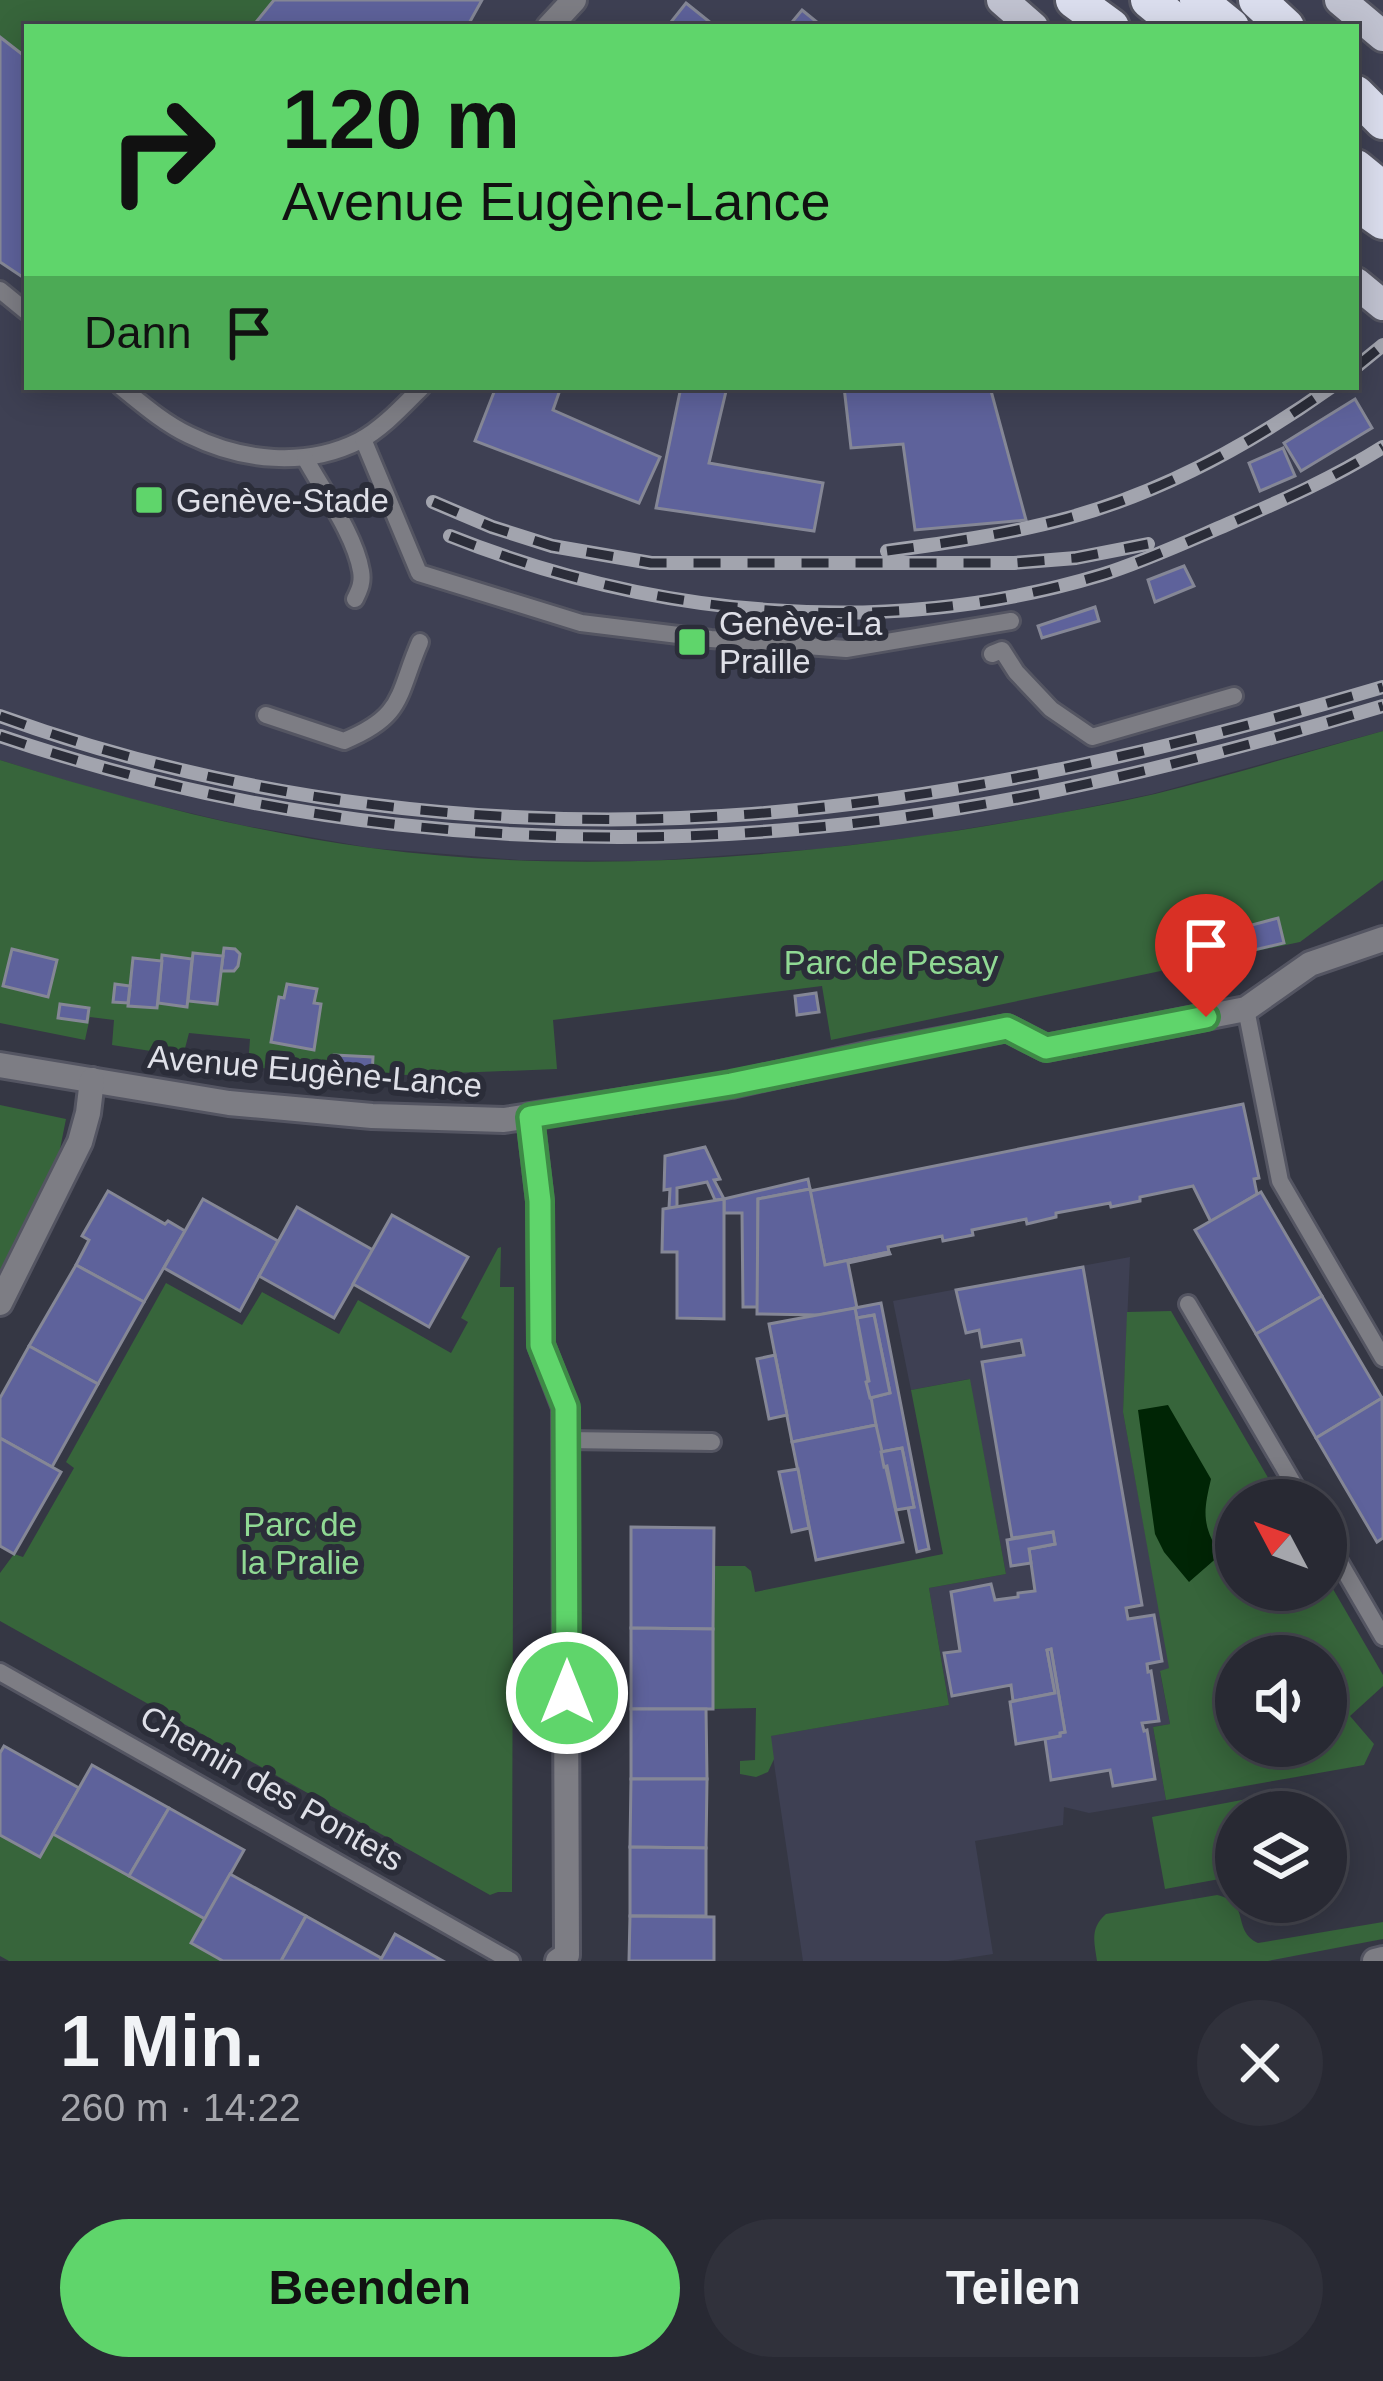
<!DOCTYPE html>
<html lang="de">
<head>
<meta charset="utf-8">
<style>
  :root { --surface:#282933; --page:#30313b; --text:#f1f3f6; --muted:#a5a6ac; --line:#44454e; --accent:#5fd56b }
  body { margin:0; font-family:Helvetica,sans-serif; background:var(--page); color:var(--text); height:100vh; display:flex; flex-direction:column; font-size:45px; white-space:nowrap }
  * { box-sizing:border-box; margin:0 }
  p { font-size:39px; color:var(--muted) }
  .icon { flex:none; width:66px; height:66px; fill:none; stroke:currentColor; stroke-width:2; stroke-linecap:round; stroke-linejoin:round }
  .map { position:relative; height:1961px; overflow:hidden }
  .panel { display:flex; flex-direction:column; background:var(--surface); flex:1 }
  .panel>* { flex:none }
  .hud { position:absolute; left:24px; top:24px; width:1335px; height:366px; border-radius:0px; box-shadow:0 6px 30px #0003,0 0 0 3px var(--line); background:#5fd56b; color:#111; overflow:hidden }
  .needle { width:78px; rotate:311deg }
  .fabs { position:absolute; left:1215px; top:1479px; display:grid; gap:24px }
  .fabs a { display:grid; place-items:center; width:132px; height:132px; border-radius:50%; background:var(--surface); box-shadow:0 6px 30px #0003,0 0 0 3px var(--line); font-size:60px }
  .pin { position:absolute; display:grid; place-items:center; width:102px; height:102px; color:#fff; margin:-123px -51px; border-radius:50% 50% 50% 0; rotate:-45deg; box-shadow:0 0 12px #0007 }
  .pin .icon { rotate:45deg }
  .me { position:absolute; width:132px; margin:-66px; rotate:0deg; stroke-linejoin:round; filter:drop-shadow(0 0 9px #0008) }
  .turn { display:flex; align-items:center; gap:42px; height:252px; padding:0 60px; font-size:54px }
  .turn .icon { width:156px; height:156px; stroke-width:2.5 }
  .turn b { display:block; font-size:84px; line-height:102px }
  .then { display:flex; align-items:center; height:114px; padding:0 60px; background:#0003; gap:24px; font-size:45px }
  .round { display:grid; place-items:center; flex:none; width:126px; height:126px; border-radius:63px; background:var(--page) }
  .headline { display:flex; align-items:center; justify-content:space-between; height:204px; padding:0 60px }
  h1 { font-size:72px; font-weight:800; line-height:90px }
  .button { display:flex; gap:24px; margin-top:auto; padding:24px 60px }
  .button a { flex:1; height:138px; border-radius:72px; background:var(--accent); color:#111; font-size:48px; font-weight:800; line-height:138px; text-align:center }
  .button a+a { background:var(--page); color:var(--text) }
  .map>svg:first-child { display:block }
  .built { fill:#3e4053; fill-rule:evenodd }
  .green { fill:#37653b; fill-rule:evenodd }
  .water { fill:#002505 }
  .building { fill:#5e629b; stroke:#858796; stroke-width:3 }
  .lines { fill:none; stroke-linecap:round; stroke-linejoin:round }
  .lane-casing { stroke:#545562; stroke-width:22 }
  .street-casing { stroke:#545562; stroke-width:30 }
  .primary-casing { stroke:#545562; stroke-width:36 }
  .highway-casing { stroke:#545562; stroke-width:42 }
  .lane { stroke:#7d7d84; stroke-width:16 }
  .street { stroke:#7d7d84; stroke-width:24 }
  .primary { stroke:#c0c2d0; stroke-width:30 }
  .highway { stroke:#dbdeee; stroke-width:36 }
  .rail-casing { stroke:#a2a4ae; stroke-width:14 }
  .rail { stroke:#2b2d39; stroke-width:9; stroke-dasharray:27; stroke-linecap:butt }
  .route-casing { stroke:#3e8a46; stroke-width:30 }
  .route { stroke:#5fd56b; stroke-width:21 }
  .poi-dot { fill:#5fd56b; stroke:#2b2d39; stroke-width:4.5 }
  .labels { text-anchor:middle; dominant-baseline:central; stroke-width:12; stroke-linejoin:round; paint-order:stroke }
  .poi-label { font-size:33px; fill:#dfe0e8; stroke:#2b2d39; text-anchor:start }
  .park-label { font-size:33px; fill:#90d994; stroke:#2b2d39 }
  .street-label { font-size:33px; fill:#dfe0e8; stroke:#2b2d39 }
</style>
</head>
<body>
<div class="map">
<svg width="1383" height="1961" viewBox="0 0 1383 1961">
  <rect width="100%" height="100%" fill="#353744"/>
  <g class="built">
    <path d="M0,0H1383V731L1152,794L1061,813L923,836L819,849L648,861L519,860L371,848L241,825L105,793L0,760ZM27,27H1356V387H27Z"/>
    <polygon points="1130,1257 1123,1412 1170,1668 1160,1672 1170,1724 1153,1727 1166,1800 1089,1813 1064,1807 1063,1825 975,1841 993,1954 948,1961 803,1961 770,1736 949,1705 929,1588 1006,1574 969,1379 911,1390 893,1301"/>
  </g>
  <g class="green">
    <polygon points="0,0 482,0 467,27 27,27 27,280 0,262"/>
    <path d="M1383,731V880L1300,942L831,1040L822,986L553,1020L557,1069L378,1076L248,1067L250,1039L189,1033L183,1056L112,1045L114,1020L90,1017L85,1040L0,1023V760C121,798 245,831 371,848C574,875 784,859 986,826C1042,816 1099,807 1155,794C1232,775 1307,752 1383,731Z"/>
    <polygon points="0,1105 66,1119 58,1159 0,1284"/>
    <polygon points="501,1247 500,1287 514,1287 512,1892 498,1892 490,1895 0,1621 0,1573 14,1554 23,1557 74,1468 66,1462 166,1283 242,1325 262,1292 339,1334 358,1300 451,1353 468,1322 461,1318 498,1248"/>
    <path d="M1171,1311L1281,1500H1236V1590H1326V1577L1383,1675V1686L1350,1716L1374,1744L1364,1765L1166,1800L1153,1727L1170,1724L1160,1671L1169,1668L1123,1412L1127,1312ZM1236,1656H1326V1746H1236Z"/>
    <polygon points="970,1379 1006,1574 929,1588 949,1705 771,1736 774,1759 768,1772 756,1777 740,1774 740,1761 755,1760 756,1708 713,1709 713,1566 745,1566 751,1571 755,1592 943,1554 911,1390"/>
    <polygon points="1289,1791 1293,1812 1236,1812 1236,1876 1165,1889 1152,1817"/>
    <polygon points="53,1834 205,1919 223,1961 9,1961 0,1956 0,1835 40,1857"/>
    <path d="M1217,1895C1252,1903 1231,1930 1258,1943L1383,1922V1939L1268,1961H1097C1094,1941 1090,1928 1106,1914Z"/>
  </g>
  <path class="water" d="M1168,1405L1211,1479C1203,1513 1202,1524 1220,1555L1189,1582L1164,1552L1155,1534L1138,1410Z"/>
  <g class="building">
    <polygon points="274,0 482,0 467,27 252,27"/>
    <polygon points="686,3 716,27 667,27"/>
    <polygon points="802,10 823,27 788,27"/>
    <polygon points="0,37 27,58 27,280 0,262"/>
    <polygon points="496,387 561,387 553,410 660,457 639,503 475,441"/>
    <polygon points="681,387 727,387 709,463 823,483 814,531 656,508"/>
    <polygon points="844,387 990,387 1026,520 915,530 903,444 851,448"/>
    <polygon points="1355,399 1372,428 1301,471 1284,443"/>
    <polygon points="1283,448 1295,476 1260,491 1249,463"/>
    <polygon points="1184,566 1194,586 1155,602 1148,580"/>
    <polygon points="1095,607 1099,621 1042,638 1038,626"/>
    <polygon points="1278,918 1284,943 1254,950 1248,926"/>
    <polygon points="224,948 235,949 240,954 238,966 234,971 221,971"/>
    <polygon points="12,949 57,960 48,997 3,986"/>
    <polygon points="193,953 223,956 217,1004 188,1001"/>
    <polygon points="162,955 192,959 187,1007 158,1003"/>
    <polygon points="133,958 162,961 157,1008 128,1006"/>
    <polygon points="115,984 130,986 128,1003 113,1002"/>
    <polygon points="287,984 317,989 314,1003 321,1004 314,1050 271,1042 279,997 284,998"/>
    <polygon points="816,993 819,1012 797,1015 795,996"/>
    <polygon points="60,1004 89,1008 87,1022 58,1018"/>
    <polygon points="334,1055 373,1057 372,1076 332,1074"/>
    <polygon points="1243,1104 1259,1178 1254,1179 1257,1194 1211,1222 1193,1186 1140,1197 1140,1201 1111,1207 1110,1203 1056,1213 1056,1217 1027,1224 1026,1219 972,1230 973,1235 943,1241 942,1236 888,1247 889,1252 825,1265 810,1191"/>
    <polygon points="705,1147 720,1179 714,1180 724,1199 715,1200 707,1182 677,1188 677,1207 669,1208 670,1189 664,1190 665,1156"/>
    <polygon points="808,1179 810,1189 758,1199 758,1307 743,1307 742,1213 724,1213 724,1199"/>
    <polygon points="810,1189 825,1265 889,1252 890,1254 848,1263 857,1308 819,1315 757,1314 758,1199"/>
    <polygon points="108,1191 165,1224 168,1221 185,1231 144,1302 76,1265 89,1240 82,1236"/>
    <polygon points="1261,1192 1322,1296 1256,1334 1195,1230"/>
    <polygon points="203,1199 278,1241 240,1311 164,1268"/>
    <polygon points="724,1199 724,1319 677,1318 677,1252 662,1252 663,1209"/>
    <polygon points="297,1207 373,1250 334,1318 259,1276"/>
    <polygon points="392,1215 468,1257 429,1327 353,1284"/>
    <polygon points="76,1265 144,1302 98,1384 29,1346"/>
    <polygon points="1083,1267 1142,1605 1126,1608 1128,1619 1154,1615 1162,1661 1147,1664 1148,1672 1151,1671 1159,1721 1142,1723 1144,1731 1147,1730 1155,1779 1113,1786 1110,1770 1051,1780 1045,1739 1060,1736 1060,1733 1065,1732 1051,1649 1047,1650 1055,1693 1013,1701 1011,1685 952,1696 944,1653 960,1651 951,1592 991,1584 995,1600 1018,1597 1018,1593 1035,1591 1029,1549 1055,1544 1053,1532 1012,1538 982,1362 1024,1355 1021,1340 982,1347 979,1330 966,1333 956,1290"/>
    <polygon points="1322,1296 1382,1398 1316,1438 1256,1334"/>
    <polygon points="881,1303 929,1549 917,1552 908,1508 914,1507 902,1448 881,1452 870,1398 890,1393 874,1315 857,1318 855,1308"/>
    <polygon points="855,1308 876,1425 792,1442 769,1324"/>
    <polygon points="874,1315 890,1393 870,1398 866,1382 869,1381 857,1318"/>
    <polygon points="29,1346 98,1384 52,1467 0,1438 0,1398"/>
    <polygon points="775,1355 787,1415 769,1419 757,1359"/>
    <polygon points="1382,1398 1383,1538 1377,1542 1316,1438"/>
    <polygon points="876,1425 903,1542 816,1560 792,1442"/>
    <polygon points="0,1438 61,1472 14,1554 0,1546"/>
    <polygon points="902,1448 914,1507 896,1510 887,1466 884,1467 881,1452"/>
    <polygon points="798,1469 809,1528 792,1532 779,1472"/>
    <polygon points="631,1527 714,1528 713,1629 631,1628"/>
    <polygon points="1053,1532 1055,1544 1029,1549 1031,1563 1011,1566 1007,1540"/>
    <polygon points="631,1628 713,1629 713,1709 631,1709"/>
    <polygon points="1051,1649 1065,1732 1060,1733 1060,1736 1016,1744 1010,1702 1055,1693 1047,1650"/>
    <polygon points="631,1709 706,1709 707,1779 631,1779"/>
    <polygon points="4,1746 79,1788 40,1857 0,1835 0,1753"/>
    <polygon points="92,1765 169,1808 129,1876 53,1834"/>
    <polygon points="631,1779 707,1779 706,1848 630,1847"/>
    <polygon points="169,1808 244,1850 205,1919 129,1876"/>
    <polygon points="630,1847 706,1848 706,1916 630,1916"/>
    <polygon points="230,1874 306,1916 281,1961 223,1961 191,1943"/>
    <polygon points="306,1916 381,1958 380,1961 281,1961"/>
    <polygon points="630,1916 714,1917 714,1961 629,1961"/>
    <polygon points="395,1934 443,1961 380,1961"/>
  </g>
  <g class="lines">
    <g class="lane-casing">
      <g id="lane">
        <polyline points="0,290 27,312"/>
        <path d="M121,387C142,404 164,423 189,435C242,461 305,468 359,441C382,429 403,406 422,387"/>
        <polyline points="363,439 419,573 581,623 711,639 846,649 1011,621"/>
        <path d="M305,458C323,491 355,535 361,571C363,582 360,589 355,599"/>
        <polyline points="992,654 1002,650 1016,672 1051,709 1092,737 1234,696"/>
        <path d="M266,715L344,741C405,716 397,695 420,642"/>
        <polyline points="1246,1009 1280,1181 1383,1358"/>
        <polyline points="1188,1304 1303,1500"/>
        <polyline points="566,1440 712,1442"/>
        <polyline points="1326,1539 1383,1637"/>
        <polyline points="0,1672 511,1961"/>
      </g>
    </g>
    <g class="street-casing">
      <g id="street">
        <polyline points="549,27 574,0"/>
        <polyline points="0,1065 229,1103 372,1116 504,1120 731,1085 876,1053 1007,1028 1046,1048 1246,1009 1310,964 1383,939"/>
        <polyline points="530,1117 540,1201 541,1345 565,1407 567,1955 558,1961"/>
        <polyline points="0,1303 80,1142 88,1113 92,1080"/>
        <polyline points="1375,1961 1383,1959"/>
      </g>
    </g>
    <g class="primary-casing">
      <g id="primary">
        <polyline points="1002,0 1033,27"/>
        <polyline points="1340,0 1383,36"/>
        <polyline points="1356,283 1383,305"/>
      </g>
    </g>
    <g class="highway-casing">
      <g id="highway">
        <polyline points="1074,0 1111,27"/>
        <polyline points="1149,0 1182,27"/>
        <polyline points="1198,0 1231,27"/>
        <polyline points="1257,0 1286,27"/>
        <polyline points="1356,94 1383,121"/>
        <polyline points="1356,168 1383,190"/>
        <polyline points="1356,202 1383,221"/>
      </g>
    </g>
    <use href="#lane" class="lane"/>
    <use href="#street" class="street"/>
    <use href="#primary" class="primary"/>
    <use href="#highway" class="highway"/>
    <g class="rail-casing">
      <g id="rail">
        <polyline points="1356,367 1383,345"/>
        <polyline points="433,502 492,527 552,546 651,563 1014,563 1076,558 1148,544"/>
        <path d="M450,536C656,618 887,639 1101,575C1145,561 1186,542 1228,524C1281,501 1334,478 1383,447"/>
        <path d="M887,551C947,543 1009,534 1068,518C1163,492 1251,444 1331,387"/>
        <path d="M0,716C237,802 501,833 752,814C967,797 1177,748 1383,687"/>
        <path d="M0,736C256,823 528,853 797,829C996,812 1192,763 1383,706"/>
      </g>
    </g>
    <use href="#rail" class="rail"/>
  </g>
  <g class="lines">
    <g class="route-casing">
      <polyline id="route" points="567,1693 566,1407 541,1345 540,1201 530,1117 731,1084 1007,1028 1046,1048 1206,1017"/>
    </g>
    <use href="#route" class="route"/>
  </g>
  <g class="poi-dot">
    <rect x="134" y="485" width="30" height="30" rx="6"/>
    <rect x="677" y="627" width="30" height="30" rx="6"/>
  </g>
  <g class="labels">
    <g class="poi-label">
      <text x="176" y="500">Genève-Stade</text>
      <text x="719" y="623">Genève-La<tspan x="719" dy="38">Praille</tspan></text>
    </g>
    <g class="park-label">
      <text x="891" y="962">Parc de Pesay</text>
      <text x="300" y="1524">Parc de<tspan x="300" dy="38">la Pralie</tspan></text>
    </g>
    <g class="street-label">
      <text transform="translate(315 1071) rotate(5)">Avenue Eugène-Lance</text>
      <text transform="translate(272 1788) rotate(30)">Chemin des Pontets</text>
    </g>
  </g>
</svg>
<div class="fabs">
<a><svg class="needle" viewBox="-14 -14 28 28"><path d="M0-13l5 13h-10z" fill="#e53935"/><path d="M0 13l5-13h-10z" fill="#a5a6ac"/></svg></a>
<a><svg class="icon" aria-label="sound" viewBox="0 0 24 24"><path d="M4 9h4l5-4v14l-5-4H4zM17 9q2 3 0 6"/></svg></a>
<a><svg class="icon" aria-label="layers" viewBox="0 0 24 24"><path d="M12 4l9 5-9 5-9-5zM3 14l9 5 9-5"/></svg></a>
</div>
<div class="pin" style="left:1206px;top:1017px;background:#d93025"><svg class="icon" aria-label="arrive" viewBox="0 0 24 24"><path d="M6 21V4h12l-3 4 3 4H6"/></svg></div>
<svg class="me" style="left:567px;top:1693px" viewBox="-20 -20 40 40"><circle r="17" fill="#5fd56b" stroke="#fff" stroke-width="3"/><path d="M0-11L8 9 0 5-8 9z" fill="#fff"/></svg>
<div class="hud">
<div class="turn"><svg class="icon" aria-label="right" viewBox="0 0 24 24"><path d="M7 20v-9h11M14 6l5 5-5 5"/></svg><div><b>120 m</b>Avenue Eugène-Lance</div></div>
<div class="then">Dann<svg class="icon" aria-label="arrive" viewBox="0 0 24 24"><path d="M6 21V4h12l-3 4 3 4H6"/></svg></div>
</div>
</div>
<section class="panel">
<div class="headline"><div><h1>1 Min.</h1><p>260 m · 14:22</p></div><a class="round"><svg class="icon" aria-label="close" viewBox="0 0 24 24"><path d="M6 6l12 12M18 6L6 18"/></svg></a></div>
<div class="button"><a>Beenden</a><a>Teilen</a></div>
</section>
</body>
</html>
